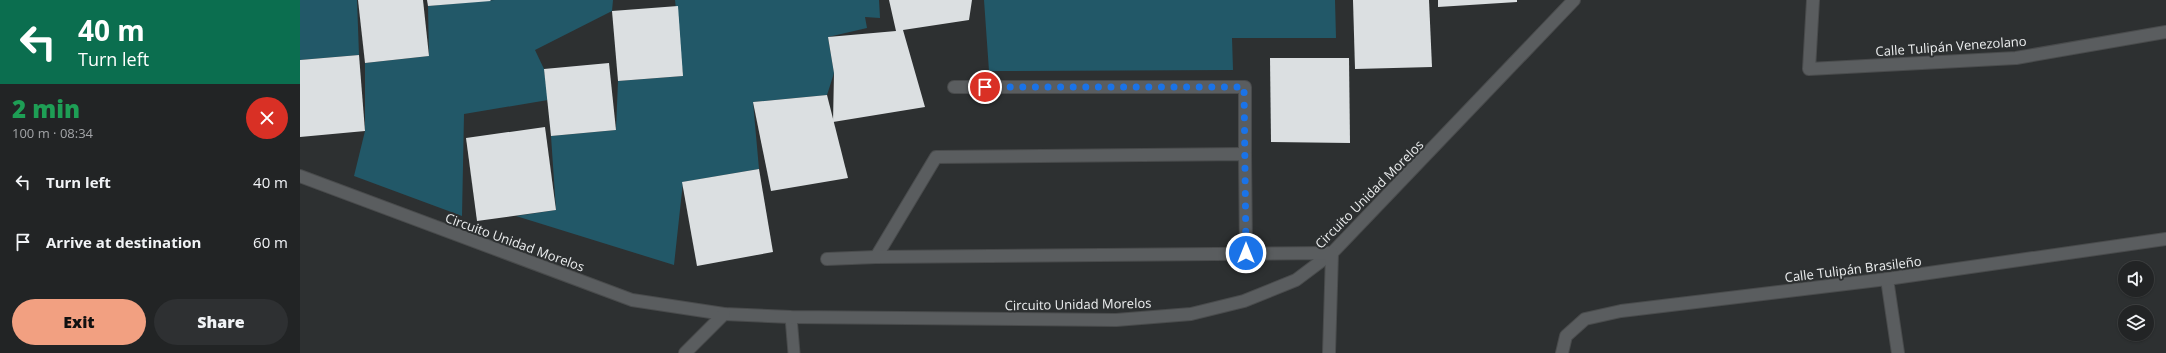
<!DOCTYPE html>
<html lang="en">
<head>
<meta charset="utf-8">
<style>
  :root { --surface:#222425; --page:#2e3032; --text:#f1f3f6; --muted:#a2a4a7; --line:#3f4142; --accent:#f2a081 }
  body { margin:0; font-family:"Open Sans",sans-serif; background:var(--page); color:var(--text); height:100vh; display:flex; flex-direction:column; font-size:15px; white-space:nowrap }
  * { box-sizing:border-box; margin:0 }
  p { font-size:13px; color:var(--muted) }
  .icon { flex:none; width:22px; height:22px; fill:none; stroke:currentColor; stroke-width:2; stroke-linecap:round; stroke-linejoin:round }
  .map { position:relative; flex:1; overflow:hidden }
  .side { display:flex; flex-direction:column; background:var(--surface); width:300px }
  .side>* { flex:none }
  .hud { background:#0b6e4f; color:#fff; overflow:hidden }
  .fabs { position:absolute; left:1818px; top:261px; display:grid; gap:8px }
  .fabs a { display:grid; place-items:center; width:36px; height:36px; border-radius:50%; background:var(--surface); box-shadow:0 1px 3px #0004,0 0 0 1px var(--line); font-size:20px }
  .pin { position:absolute; display:grid; place-items:center; width:34px; height:34px; color:#fff; margin:-17px; border:2px solid #fff; border-radius:50%; box-shadow:0 1px 4px #0007 }
  .me { position:absolute; width:44px; margin:-22px; rotate:0deg; stroke-linejoin:round; filter:drop-shadow(0 0 3px #0008) }
  .turn { display:flex; align-items:center; gap:14px; height:84px; padding:0 12px; font-size:18px }
  .turn .icon { width:52px; height:52px; stroke-width:2.5 }
  .turn b { display:block; font-size:28px; line-height:34px }
  .round { display:grid; place-items:center; flex:none; width:42px; height:42px; border-radius:21px; background:var(--page) }
  .overview { display:flex; align-items:center; justify-content:space-between; height:68px; padding:0 12px }
  h1 { font-size:24px; font-weight:800; line-height:30px; color:#1e9e55 }
  .action { display:flex; gap:8px; margin-top:auto; padding:8px 12px }
  .action a { flex:1; height:46px; border-radius:24px; background:var(--accent); color:#111; font-size:16px; font-weight:800; line-height:46px; text-align:center }
  .action a+a { background:var(--page); color:var(--text) }
  ul { padding:0; list-style:none }
  li { display:flex; align-items:center; gap:12px; height:60px; padding:0 12px }
  li div { flex:1 }
  li b { display:block; font-size:15px }
  li em { font-style:normal }
  main { display:flex; flex:1; min-height:0 }
  .map>svg:first-child { display:block }
  .green { fill:#225868 }
  .building { fill:#dbdfe1 }
  .lines { fill:none; stroke-linecap:round; stroke-linejoin:round }
  .service-casing { stroke:#494b4c; stroke-width:13 }
  .minor-casing { stroke:#494b4c; stroke-width:14 }
  .service { stroke:#5a5d5f; stroke-width:11 }
  .minor { stroke:#5a5d5f; stroke-width:12 }
  .route { stroke:#1a73e8; stroke-width:7; stroke-dasharray:0 12.6 }
  .labels { text-anchor:middle; dominant-baseline:central; stroke-width:4; stroke-linejoin:round; paint-order:stroke }
  .street-label { font-size:13px; fill:#eceeef; stroke:#2d3031 }
</style>
</head>
<body>
<main>
<section class="side">
<div class="hud">
<div class="turn"><svg class="icon" aria-label="left" viewBox="0 0 24 24"><path d="M17 20v-9H6M10 6l-5 5 5 5"/></svg><div><b>40 m</b>Turn left</div></div>
</div>
<div class="overview"><div><h1>2 min</h1><p>100 m · 08:34</p></div><a class="round" style="background:#d93025;color:#fff"><svg class="icon" aria-label="close" viewBox="0 0 24 24"><path d="M6 6l12 12M18 6L6 18"/></svg></a></div>
<ul>
<li><svg class="icon" aria-label="left" viewBox="0 0 24 24"><path d="M17 20v-9H6M10 6l-5 5 5 5"/></svg><div><b>Turn left</b></div><em>40 m</em></li>
<li><svg class="icon" aria-label="arrive" viewBox="0 0 24 24"><path d="M6 21V4h12l-3 4 3 4H6"/></svg><div><b>Arrive at destination</b></div><em>60 m</em></li>
</ul>
<div class="action"><a>Exit</a><a>Share</a></div>
</section>
<div class="map">
<svg width="1866" height="353" viewBox="0 0 1866 353">
  <rect width="100%" height="100%" fill="#2d3031"/>
  <g class="green">
    <polygon points="0,0 57,0 59,55 0,60"/>
    <polygon points="195,0 313,0 312,11 235,50 244,69 248,100 164,114 162,216 54,176 65,131 65,63 129,56 128,6"/>
    <polygon points="375,0 579,0 580,18 565,17 567,28 528,37 534,73 527,95 453,102 459,169 383,182 374,265 216,216 256,210 251,136 316,130 318,81 383,76"/>
    <polygon points="684,0 1035,0 1036,38 932,38 933,70 689,71"/>
  </g>
  <g class="building">
    <polygon points="58,0 123,0 129,56 65,63"/>
    <polygon points="127,0 190,0 191,1 128,6"/>
    <polygon points="589,0 672,0 669,20 603,30 625,107 533,122 534,73 528,37 596,31"/>
    <polygon points="1053,0 1129,0 1132,67 1055,69"/>
    <polygon points="1138,0 1217,0 1217,2 1138,7"/>
    <polygon points="378,6 383,76 318,81 312,11"/>
    <polygon points="59,55 65,131 0,137 0,60"/>
    <polygon points="970,58 1049,58 1050,143 971,142"/>
    <polygon points="309,63 316,130 251,136 244,69"/>
    <polygon points="527,95 548,178 471,191 453,102"/>
    <polygon points="245,127 256,210 177,221 166,138"/>
    <polygon points="459,169 473,252 397,266 382,182"/>
  </g>
  <g class="lines">
    <g class="service-casing">
      <polyline id="service" points="491,317 494,353"/>
    </g>
    <g class="minor-casing">
      <g id="minor">
        <polyline points="1513,0 1509,69 1716,58 1866,32"/>
        <polyline points="654,87 945,87 945,154"/>
        <polyline points="0,176 332,300 424,314 491,317 816,320 891,314 944,301 996,280 1032,253 1274,0"/>
        <polyline points="576,257 636,157 945,154 946,253"/>
        <polyline points="527,259 576,257 1032,253 1029,353"/>
        <polyline points="1587,279 1598,353"/>
        <polyline points="385,353 424,314"/>
        <polyline points="1262,353 1266,336 1285,319 1321,311 1587,279 1866,239"/>
      </g>
    </g>
    <use href="#service" class="service"/>
    <use href="#minor" class="minor"/>
  </g>
  <g class="lines">
    <polyline class="route" points="685,87 944,87 946,253"/>
  </g>
  <g class="labels">
    <g class="street-label">
      <text transform="translate(1651 46) rotate(-4)">Calle Tulipán Venezolano</text>
      <text transform="translate(1069 194) rotate(-45)">Circuito Unidad Morelos</text>
      <text transform="translate(215 242) rotate(20)">Circuito Unidad Morelos</text>
      <text transform="translate(1553 269) rotate(-7)">Calle Tulipán Brasileño</text>
      <text transform="translate(778 304) rotate(-1)">Circuito Unidad Morelos</text>
    </g>
  </g>
</svg>
<div class="fabs">
<a><svg class="icon" aria-label="sound" viewBox="0 0 24 24"><path d="M4 9h4l5-4v14l-5-4H4zM17 9q2 3 0 6"/></svg></a>
<a><svg class="icon" aria-label="layers" viewBox="0 0 24 24"><path d="M12 4l9 5-9 5-9-5zM3 14l9 5 9-5"/></svg></a>
</div>
<div class="pin" style="left:685px;top:87px;background:#d93025"><svg class="icon" aria-label="arrive" viewBox="0 0 24 24"><path d="M6 21V4h12l-3 4 3 4H6"/></svg></div>
<svg class="me" style="left:946px;top:253px" viewBox="-20 -20 40 40"><circle r="17" fill="#1a73e8" stroke="#fff" stroke-width="3"/><path d="M0-11L8 9 0 5-8 9z" fill="#fff"/></svg>
</div>
</main>
</body>
</html>
